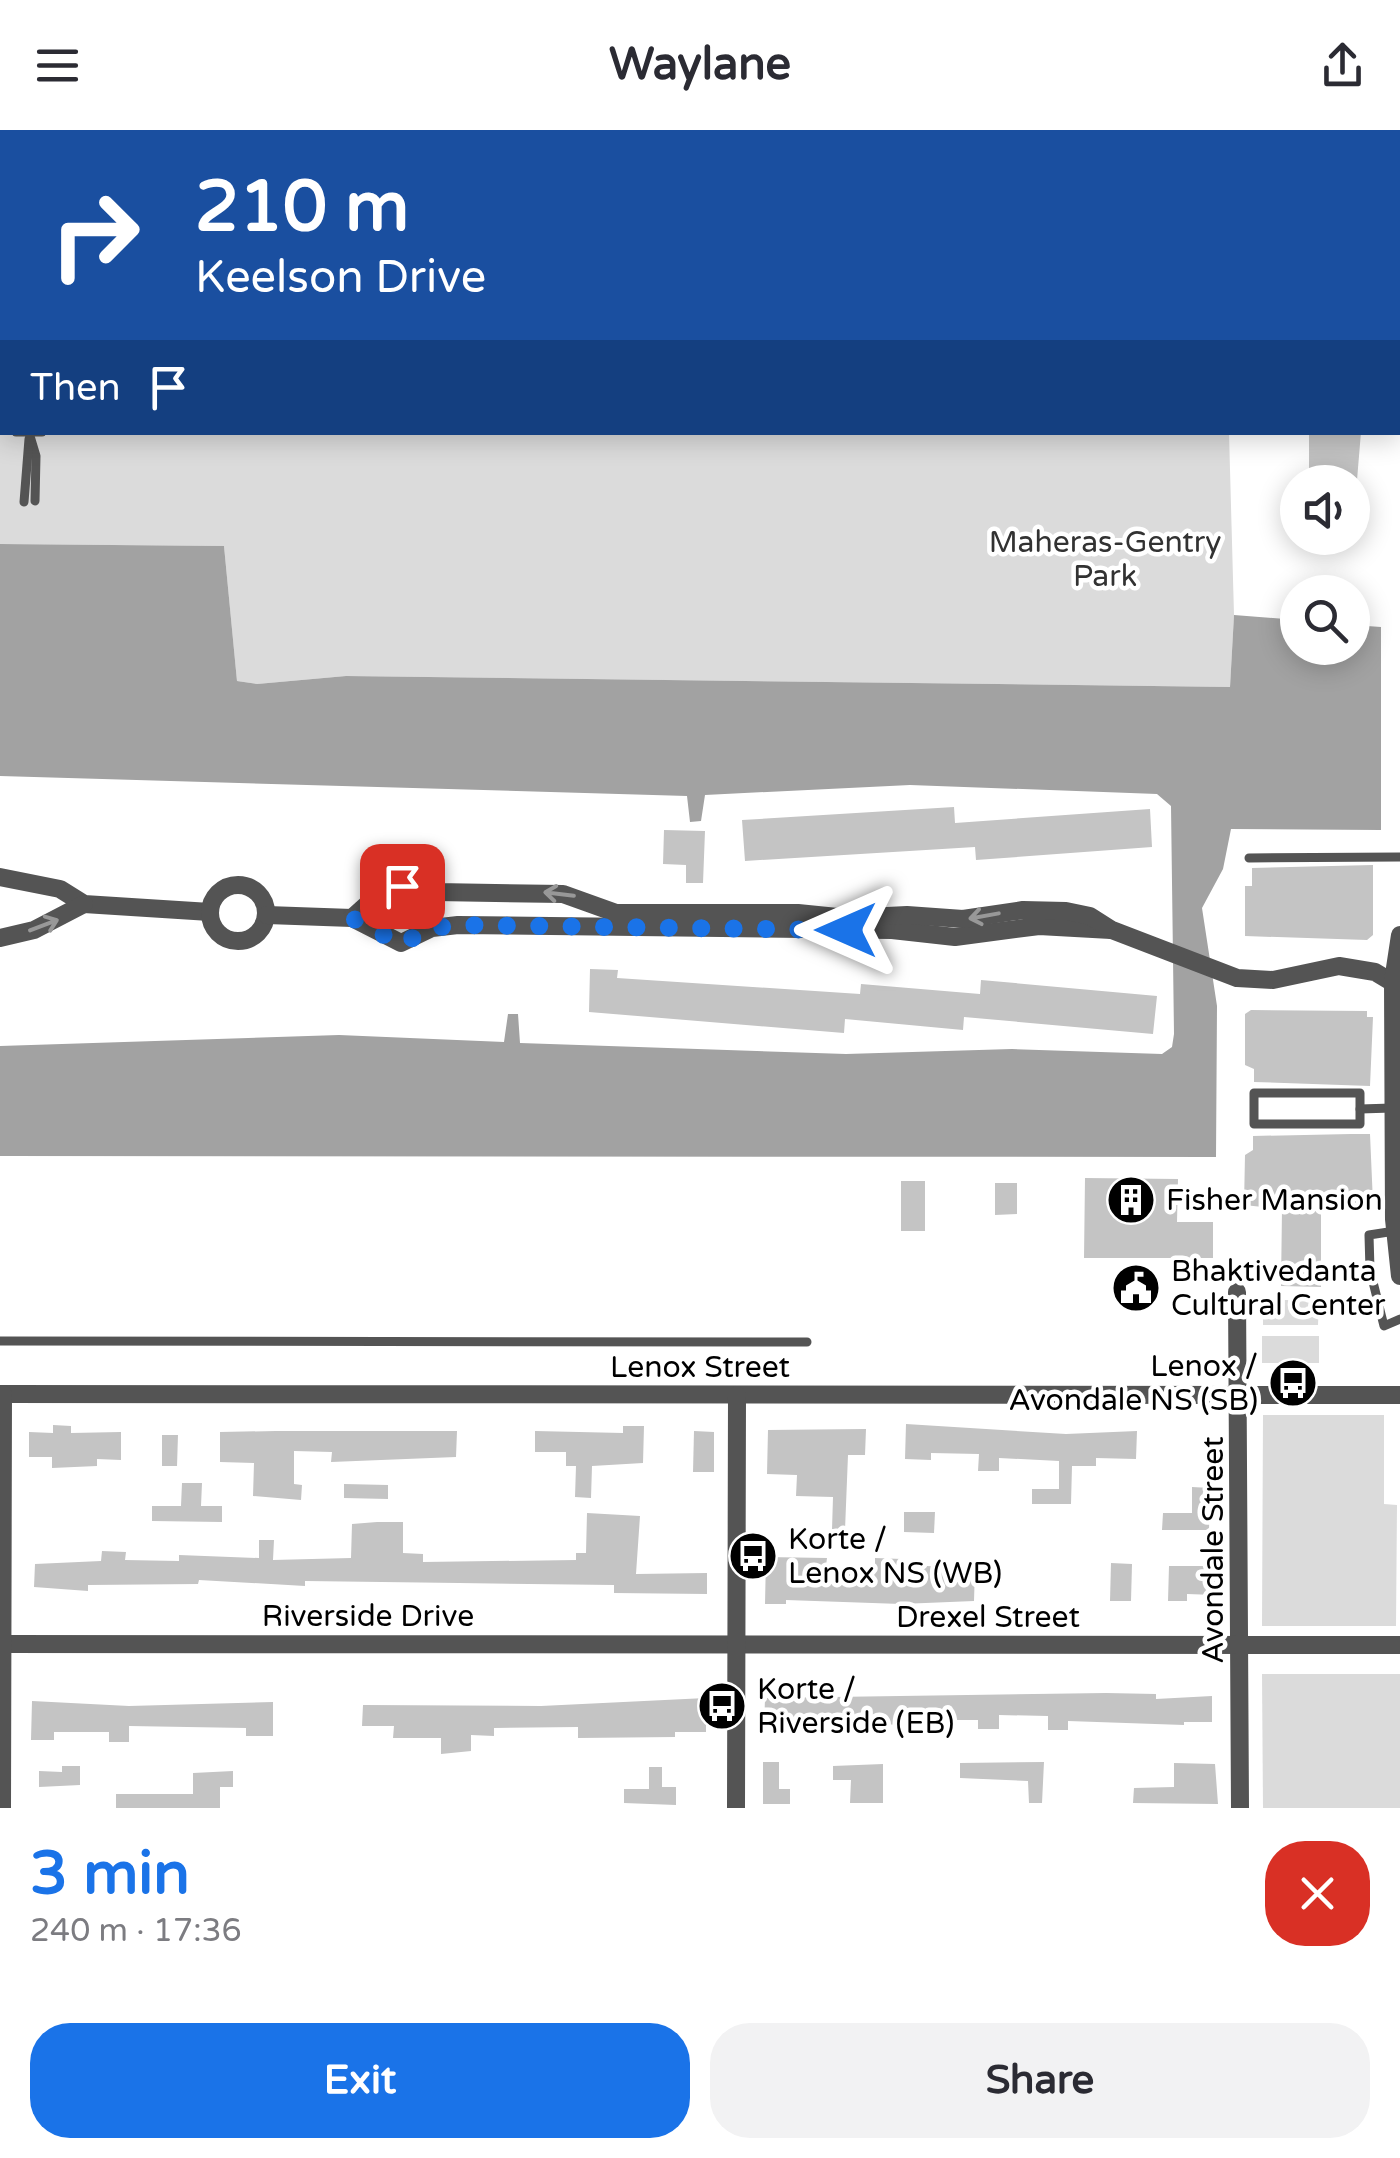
<!DOCTYPE html>
<html lang="en">
<head>
<meta charset="utf-8">
<style>
  :root { --surface:#fff; --page:#f2f2f3; --text:#2b2b33; --muted:#7c7c81; --accent:#1a73e8 }
  body { margin:0; font-family:"Varela Round",sans-serif; background:var(--page); color:var(--text); height:100vh; display:flex; flex-direction:column; font-size:38px; white-space:nowrap }
  * { box-sizing:border-box; margin:0 }
  p { font-size:32px; color:var(--muted) }
  .icon { flex:none; width:55px; height:55px; fill:none; stroke:currentColor; stroke-width:2; stroke-linecap:round; stroke-linejoin:round }
  .map { position:relative; height:1678px; overflow:hidden }
  .panel { display:flex; flex-direction:column; background:var(--surface); flex:1 }
  .panel>* { flex:none }
  .top-card { position:absolute; left:0px; top:0px; width:1400px; height:305px; box-shadow:0 5px 25px #0003; background:#1a4fa0; color:#fff; overflow:hidden }
  .buttons { position:absolute; left:1280px; top:335px; display:grid; gap:20px }
  .buttons a { display:grid; place-items:center; width:90px; height:90px; border-radius:50%; background:var(--surface); box-shadow:0 5px 25px #0003; font-size:50px }
  .pin { position:absolute; display:grid; place-items:center; width:85px; height:85px; color:#fff; margin:-42px; border-radius:20px; box-shadow:0 5px 15px #0006 }
  .me { position:absolute; width:110px; margin:-55px; rotate:270deg; stroke-linejoin:round; filter:drop-shadow(0 0 8px #0008) }
  .turn { display:flex; align-items:center; gap:35px; height:210px; padding:0 30px; font-size:45px }
  .turn .icon { width:130px; height:130px; stroke-width:2.5 }
  .turn b { display:block; font-size:70px; line-height:85px }
  .then { display:flex; align-items:center; height:95px; padding:0 30px; background:#0003; gap:20px; font-size:38px }
  .round { display:grid; place-items:center; flex:none; width:105px; height:105px; border-radius:40px; background:var(--page) }
  .summary { display:flex; align-items:center; justify-content:space-between; height:170px; padding:0 30px }
  h1 { font-size:60px; font-weight:800; line-height:75px; color:var(--accent) }
  .button { display:flex; gap:20px; margin-top:auto; padding:20px 30px }
  .button a { flex:1; height:115px; border-radius:40px; background:var(--accent); color:#fff; font-size:40px; font-weight:800; line-height:115px; text-align:center }
  .button a+a { background:var(--page); color:var(--text) }
  header { display:flex; justify-content:space-between; align-items:center; height:130px; padding:0 30px; background:var(--surface); font-size:45px; font-weight:800 }
  .map>svg:first-child { display:block }
  .green { fill:#dbdbdb }
  .water { fill:#a2a2a2 }
  .building { fill:#c4c4c4 }
  .lines { fill:none; stroke-linecap:round; stroke-linejoin:round }
  .service { stroke:#545454; stroke-width:9 }
  .minor { stroke:#545454; stroke-width:18 }
  .oneway { stroke:#989898 }
  .route { stroke:#1a73e8; stroke-width:18; stroke-dasharray:0 32.4 }
  .labels { text-anchor:middle; dominant-baseline:central; stroke-width:9; stroke-linejoin:round; paint-order:stroke }
  .park-label { font-size:30px; fill:#323232; stroke:#fff }
  .poi-label { font-size:30px; fill:#000; stroke:#fff; text-anchor:start }
  .street-label { font-size:30px; fill:#000; stroke:#fff }
</style>
</head>
<body>
<header><svg class="icon" aria-label="menu" viewBox="0 0 24 24"><path d="M4 6h16M4 12h16M4 18h16"/></svg>Waylane<svg class="icon" aria-label="share" viewBox="0 0 24 24"><path d="M12 15V3M7 8l5-5 5 5M5 13v7h14v-7"/></svg></header>
<div class="map">
<svg width="1400" height="1678" viewBox="0 0 1400 1678">
  <rect width="100%" height="100%" fill="#fff"/>
  <g class="green">
    <polygon points="0,0 1221,0 2,2 2,302 1229,303 1234,485 1230,557 346,546 257,554 237,551 224,416 0,414"/>
    <polygon points="1263,1170 1319,1170 1318,1195 1263,1195"/>
    <rect x="1262" y="1206" width="57" height="27"/>
    <polygon points="1263,1285 1384,1285 1384,1374 1397,1375 1396,1496 1262,1496"/>
    <polygon points="1262,1544 1400,1544 1400,1678 1263,1678"/>
  </g>
  <polygon class="water" points="0,414 224,416 237,551 257,554 346,546 1230,557 1234,485 1297,490 1298,518 1352,518 1353,495 1381,497 1381,700 1231,699 1223,739 1202,778 1217,876 1216,1027 0,1026 0,916 339,905 504,912 508,884 518,884 520,913 846,924 1012,919 1162,924 1172,917 1174,904 1171,676 1157,664 910,655 705,665 701,691 690,692 687,666 0,646"/>
  <g class="building">
    <polygon points="1309,302 1361,302 1357,350 1309,350"/>
    <polygon points="954,677 955,693 1150,679 1152,717 976,730 975,717 745,731 742,690"/>
    <polygon points="664,700 705,701 703,753 686,753 686,735 663,734"/>
    <polygon points="1373,735 1373,805 1367,810 1245,806 1245,756 1252,756 1252,738"/>
    <polygon points="590,839 618,840 617,848 860,864 861,854 980,864 981,850 1157,866 1153,904 964,887 963,900 845,889 844,903 589,882"/>
    <polygon points="1251,880 1367,881 1367,887 1373,887 1370,956 1254,952 1254,939 1245,935 1245,884"/>
    <polygon points="1351,1004 1370,1004 1373,1073 1367,1073 1367,1079 1321,1079 1321,1157 1281,1156 1282,1079 1244,1075 1245,1025 1253,1020 1253,1006"/>
    <polygon points="1085,1048 1178,1049 1177,1092 1213,1092 1213,1128 1084,1128"/>
    <rect x="901" y="1051" width="24" height="50"/>
    <polygon points="995,1053 1017,1053 1017,1084 995,1085"/>
    <polygon points="906,1294 1066,1304 1137,1301 1136,1329 1096,1328 1096,1336 1072,1336 1071,1374 1032,1374 1032,1359 1059,1359 1059,1331 999,1328 999,1341 978,1341 979,1324 931,1323 931,1330 905,1329"/>
    <polygon points="53,1295 71,1296 71,1303 121,1302 121,1330 97,1329 97,1336 52,1338 52,1327 29,1327 29,1302 53,1303"/>
    <polygon points="623,1296 644,1296 643,1333 592,1336 591,1368 575,1367 576,1336 566,1336 566,1322 535,1322 535,1301 623,1303"/>
    <polygon points="866,1299 865,1325 848,1325 845,1400 832,1400 833,1367 796,1366 797,1345 767,1344 768,1300"/>
    <polygon points="276,1301 457,1301 456,1327 331,1332 332,1322 294,1321 294,1354 302,1355 301,1370 253,1366 254,1333 220,1332 220,1302"/>
    <polygon points="694,1301 714,1302 714,1342 693,1342"/>
    <polygon points="162,1305 178,1305 177,1336 162,1336"/>
    <polygon points="182,1353 202,1353 201,1376 222,1376 222,1392 152,1391 152,1376 181,1376"/>
    <polygon points="344,1354 388,1355 388,1369 344,1368"/>
    <polygon points="1192,1357 1210,1358 1209,1400 1162,1400 1163,1383 1192,1383"/>
    <polygon points="904,1382 935,1382 934,1403 904,1402"/>
    <polygon points="587,1383 640,1386 636,1444 707,1443 707,1464 614,1463 614,1455 459,1453 305,1451 305,1456 199,1450 198,1454 88,1455 88,1461 34,1457 35,1434 101,1431 102,1421 126,1422 125,1430 179,1431 179,1425 259,1428 259,1410 274,1410 273,1430 351,1428 352,1394 377,1392 403,1392 403,1423 423,1424 423,1432 576,1430 576,1423 586,1423"/>
    <polygon points="766,1427 827,1428 826,1436 875,1438 875,1428 902,1429 902,1435 975,1438 974,1471 901,1474 786,1470 786,1474 765,1474"/>
    <polygon points="1111,1433 1132,1434 1131,1471 1110,1471"/>
    <polygon points="1169,1436 1215,1436 1215,1465 1187,1464 1187,1471 1168,1471"/>
    <polygon points="1106,1563 1156,1564 1156,1569 1212,1566 1212,1592 1184,1592 1184,1595 1068,1591 1068,1600 1048,1600 1048,1586 999,1585 999,1599 978,1599 978,1590 936,1590 936,1596 785,1591 784,1599 764,1599 765,1568"/>
    <polygon points="706,1568 706,1602 675,1602 675,1607 578,1608 578,1597 494,1598 494,1606 471,1605 471,1621 441,1624 441,1608 393,1608 394,1596 362,1596 363,1575 541,1576"/>
    <polygon points="32,1571 129,1576 273,1572 273,1606 246,1606 246,1598 129,1596 129,1612 109,1612 109,1602 54,1602 54,1610 31,1610"/>
    <polygon points="763,1632 779,1632 779,1659 790,1659 790,1674 763,1674"/>
    <polygon points="1044,1632 1042,1673 1029,1673 1028,1651 960,1648 960,1633"/>
    <polygon points="1174,1633 1215,1634 1218,1674 1133,1673 1134,1658 1174,1657"/>
    <polygon points="883,1634 883,1673 850,1673 851,1650 833,1650 833,1636"/>
    <polygon points="62,1636 80,1636 80,1655 39,1657 39,1641 62,1642"/>
    <polygon points="649,1637 662,1637 662,1657 676,1657 676,1675 624,1673 624,1659 649,1659"/>
    <polygon points="233,1641 233,1657 220,1657 220,1678 116,1678 116,1664 193,1664 193,1643"/>
  </g>
  <g class="lines">
    <g class="service">
      <polyline points="0,0 2,5"/>
      <polyline points="1398,40 1400,40"/>
      <polyline points="0,263 2,259"/>
      <polyline points="0,286 2,291"/>
      <polyline points="16,302 42,302"/>
      <polyline points="30,306 36,326 35,371"/>
      <polyline points="24,372 29,309"/>
      <polyline points="1249,728 1400,727"/>
      <rect x="1254" y="963" width="106" height="31"/>
      <polyline points="1360,979 1392,978"/>
      <polyline points="1395,1101 1369,1105 1370,1140 1384,1196 1400,1189"/>
      <polyline points="0,1211 807,1212"/>
    </g>
    <g class="minor">
      <polyline points="0,747 60,759 84,774 210,782"/>
      <circle cx="238" cy="783" r="28"/>
      <polyline points="267,785 352,788 401,813 432,798 458,795 892,800 955,807 1039,796 1111,800"/>
      <polyline points="352,788 382,761 402,756 436,762 563,764 616,783 798,783 847,788 907,785 963,789 1023,780 1066,781 1090,786 1112,800 1237,848 1273,850 1339,836 1375,842 1400,857"/>
      <polyline points="1400,805 1393,851 1394,1089 1400,1146"/>
      <polyline points="0,808 34,800 84,774"/>
      <polyline points="1237,1162 1240,1678"/>
      <polyline points="0,1264 1400,1265"/>
      <polyline points="0,1514 1400,1515"/>
      <polyline points="2,1678 3,1264"/>
      <polyline points="736,1678 737,1265"/>
    </g>
  </g>
  <defs><path id="oneway-shaft" d="M-6 0H5M1.5-3L5.5 0L1.5 3" fill="none" stroke-width="1.6" stroke-linecap="round" stroke-linejoin="round" transform="scale(2.5)"/></defs>
  <g class="oneway">
    <use href="#oneway-shaft" transform="translate(559 764) rotate(-173)"/>
    <use href="#oneway-shaft" transform="translate(984 786) rotate(170)"/>
    <use href="#oneway-shaft" transform="translate(44 795) rotate(-21)"/>
  </g>
  <g class="lines">
    <polyline class="route" points="402,756 382,760 352,788 401,814 432,798 458,795 846,800"/>
  </g>
  <defs>
    <g id="building-disc" transform="scale(2.5)"><circle r="9.5" fill="#000" stroke="#fff"/><path d="M-4-6H4V6H1V3H-1V6H-4ZM-2.5-4.3h1.7v1.8h-1.7ZM.8-4.3h1.7v1.8H.8ZM-2.5-1h1.7V.8h-1.7ZM.8-1h1.7V.8H.8Z" fill="#fff"/></g>
    <g id="civic-disc" transform="scale(2.5)"><circle r="9.5" fill="#000" stroke="#fff"/><path d="M-.6-6.5H3V-4.5H.6V-3L4-1V1h2V6H-6V1h2V-1L-.6-3ZM-1.2 2.5V6h2.4V2.5Z" fill="#fff"/></g>
    <g id="bus-disc" transform="scale(2.5)"><circle r="9.5" fill="#000" stroke="#fff"/><path d="M-5-6H5V4H4V6H2V4H-2V6H-4V4H-5ZM-3.5-4V0h7V-4ZM-3.5 1.2v1.5H-2V1.2ZM2 1.2v1.5H3.5V1.2Z" fill="#fff"/></g>
  </defs>
  <g fill-rule="evenodd">
    <use href="#building-disc" x="1131" y="1070"/>
    <use href="#civic-disc" x="1136" y="1158"/>
    <use href="#bus-disc" x="1293" y="1253"/>
    <use href="#bus-disc" x="753" y="1426"/>
    <use href="#bus-disc" x="722" y="1576"/>
  </g>
  <g class="labels">
    <g class="park-label">
      <text x="1105" y="412">Maheras-Gentry<tspan x="1105" dy="34">Park</tspan></text>
    </g>
    <g class="poi-label">
      <text x="1166" y="1070">Fisher Mansion</text>
      <text x="1171" y="1141">Bhaktivedanta<tspan x="1171" dy="34">Cultural Center</tspan></text>
      <text x="1258" y="1236" text-anchor="end">Lenox /<tspan x="1258" dy="34">Avondale NS (SB)</tspan></text>
      <text x="788" y="1409">Korte /<tspan x="788" dy="34">Lenox NS (WB)</tspan></text>
      <text x="757" y="1559">Korte /<tspan x="757" dy="34">Riverside (EB)</tspan></text>
    </g>
    <g class="street-label">
      <text x="700" y="1237">Lenox Street</text>
      <text transform="translate(1213 1420) rotate(-90)">Avondale Street</text>
      <text x="368" y="1486">Riverside Drive</text>
      <text x="988" y="1487">Drexel Street</text>
    </g>
  </g>
</svg>
<div class="buttons">
<a><svg class="icon" aria-label="sound" viewBox="0 0 24 24"><path d="M4 9h4l5-4v14l-5-4H4zM17 9q2 3 0 6"/></svg></a>
<a><svg class="icon" aria-label="search" viewBox="0 0 24 24"><circle cx="10" cy="10" r="6"/><path d="M15 15l6 6"/></svg></a>
</div>
<div class="pin" style="left:402px;top:756px;background:#d93025"><svg class="icon" aria-label="arrive" viewBox="0 0 24 24"><path d="M6 21V4h12l-3 4 3 4H6"/></svg></div>
<svg class="me" style="left:846px;top:800px" viewBox="-20 -20 40 40"><path d="M0-17L14 15 0 8-14 15z" fill="#1a73e8" stroke="#fff" stroke-width="4"/></svg>
<div class="top-card">
<div class="turn"><svg class="icon" aria-label="right" viewBox="0 0 24 24"><path d="M7 20v-9h11M14 6l5 5-5 5"/></svg><div><b>210 m</b>Keelson Drive</div></div>
<div class="then">Then<svg class="icon" aria-label="arrive" viewBox="0 0 24 24"><path d="M6 21V4h12l-3 4 3 4H6"/></svg></div>
</div>
</div>
<section class="panel">
<div class="summary"><div><h1>3 min</h1><p>240 m · 17:36</p></div><a class="round" style="background:#d93025;color:#fff"><svg class="icon" aria-label="close" viewBox="0 0 24 24"><path d="M6 6l12 12M18 6L6 18"/></svg></a></div>
<div class="button"><a>Exit</a><a>Share</a></div>
</section>
</body>
</html>
